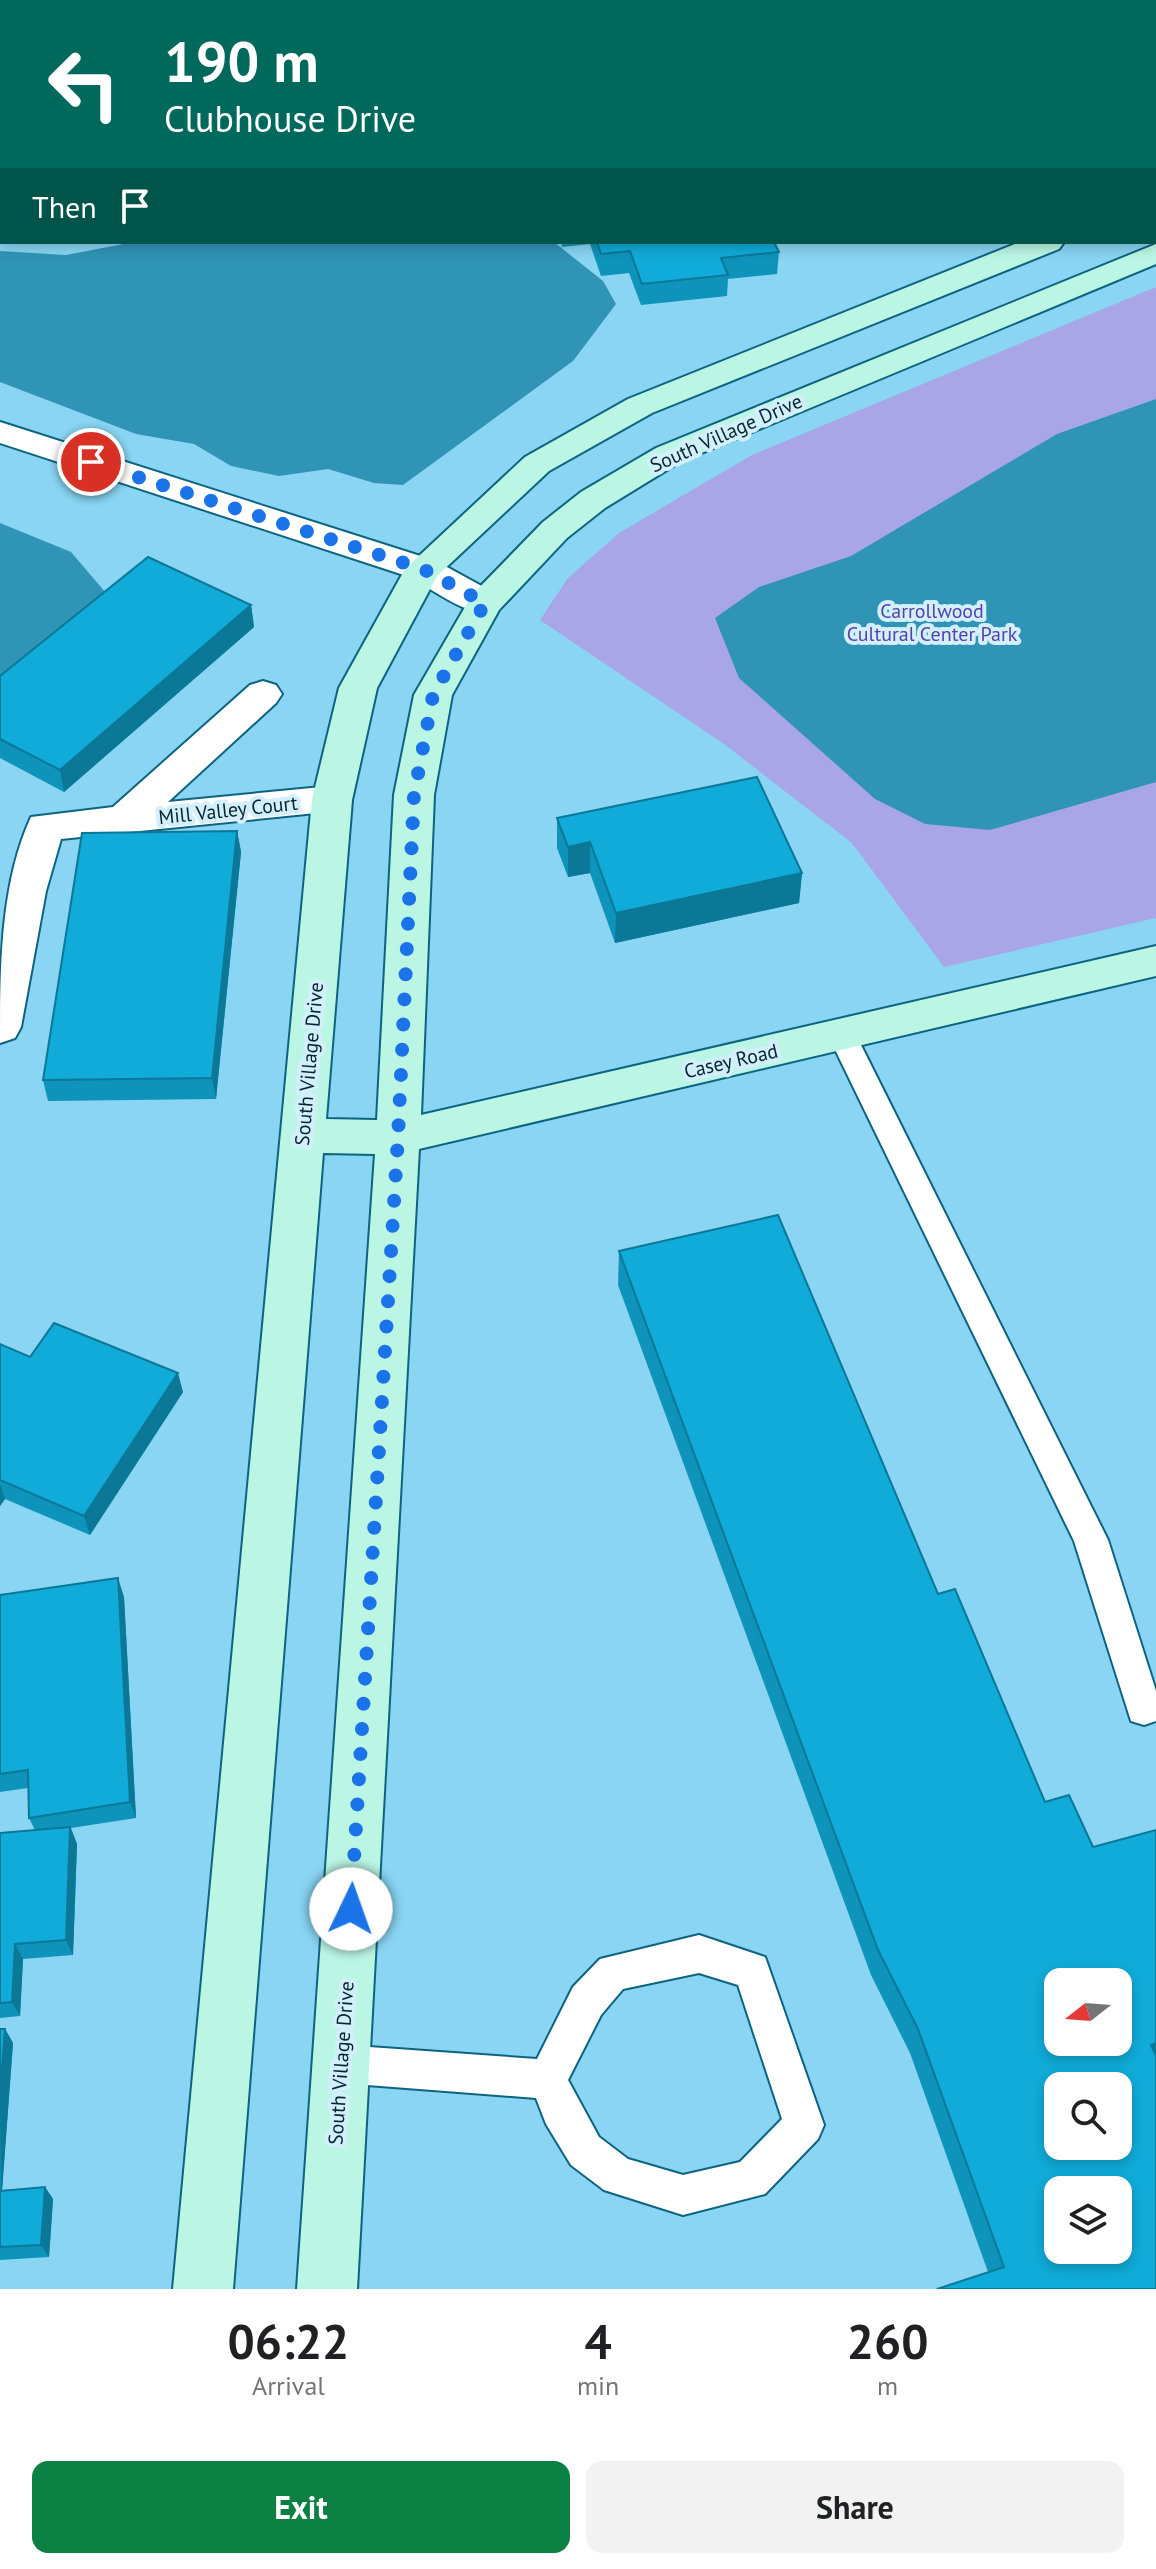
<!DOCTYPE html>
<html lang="en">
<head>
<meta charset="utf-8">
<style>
  :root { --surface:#fff; --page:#f2f2f2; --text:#202124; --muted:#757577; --accent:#0b8043 }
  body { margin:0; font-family:"PT Sans",sans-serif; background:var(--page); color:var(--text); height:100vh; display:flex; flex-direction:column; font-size:30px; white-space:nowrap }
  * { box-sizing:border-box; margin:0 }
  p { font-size:26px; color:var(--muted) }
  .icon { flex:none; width:44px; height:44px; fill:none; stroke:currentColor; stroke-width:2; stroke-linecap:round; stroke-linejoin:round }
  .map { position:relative; height:2289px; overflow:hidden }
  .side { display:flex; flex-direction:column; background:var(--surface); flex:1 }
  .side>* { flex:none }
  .banner { position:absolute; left:0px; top:0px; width:1156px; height:244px; box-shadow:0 4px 12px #0003; background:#00695c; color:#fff; overflow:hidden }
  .needle { width:52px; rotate:253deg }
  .tools { position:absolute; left:1044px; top:1968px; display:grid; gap:16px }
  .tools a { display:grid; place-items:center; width:88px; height:88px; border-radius:16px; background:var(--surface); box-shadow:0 4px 12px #0003; font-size:40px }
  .pin { position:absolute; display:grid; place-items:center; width:68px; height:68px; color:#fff; margin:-34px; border:4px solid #fff; border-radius:50%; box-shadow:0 2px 8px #0007 }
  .me { position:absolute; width:88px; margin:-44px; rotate:3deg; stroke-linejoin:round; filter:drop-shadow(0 0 6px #0008) }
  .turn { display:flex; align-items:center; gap:28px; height:168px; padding:0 32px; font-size:36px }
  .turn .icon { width:104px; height:104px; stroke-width:2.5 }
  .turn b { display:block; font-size:56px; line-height:68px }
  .then { display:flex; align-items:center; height:76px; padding:0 32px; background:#0003; gap:16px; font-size:30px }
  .eta { display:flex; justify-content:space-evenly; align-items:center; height:136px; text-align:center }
  .eta b { font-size:48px; font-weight:700; line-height:56px }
  .button { display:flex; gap:16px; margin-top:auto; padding:16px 32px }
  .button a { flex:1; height:92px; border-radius:16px; background:var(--accent); color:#fff; font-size:32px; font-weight:700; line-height:92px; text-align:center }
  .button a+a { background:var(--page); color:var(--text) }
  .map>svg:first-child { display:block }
  .green { fill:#a8a6e7 }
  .water { fill:#3094b7 }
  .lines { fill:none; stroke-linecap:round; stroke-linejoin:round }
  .lane-casing { stroke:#0c647f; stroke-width:4 }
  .street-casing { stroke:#0c647f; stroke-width:4 }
  .secondary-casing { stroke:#0c647f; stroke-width:4 }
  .path { stroke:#548fa5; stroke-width:4; stroke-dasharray:6 3; stroke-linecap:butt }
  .lane { fill:#fff; fill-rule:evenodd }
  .street { fill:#fff; fill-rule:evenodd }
  .secondary { fill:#bbf6e4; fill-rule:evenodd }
  .wall { fill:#0e93ba }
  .shaded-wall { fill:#0b7897 }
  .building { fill:#10abd8; stroke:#0b7897; stroke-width:2; fill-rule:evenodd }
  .route { stroke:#1a73e8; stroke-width:14; stroke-dasharray:0 25.2 }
  .labels { text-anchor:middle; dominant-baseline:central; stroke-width:8; stroke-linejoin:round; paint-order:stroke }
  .street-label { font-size:20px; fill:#052631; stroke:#d2effb }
  .park-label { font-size:20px; fill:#5342aa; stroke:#d2effb }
</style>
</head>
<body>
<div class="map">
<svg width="1156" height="2289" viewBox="0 0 1156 2289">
  <rect width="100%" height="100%" fill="#89d5f3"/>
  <g class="green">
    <polygon points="0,0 852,0 2,2 0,217"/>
    <polygon points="1156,287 1156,918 944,967 852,843 724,744 540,620 568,578 619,533 752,455"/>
  </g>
  <g class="water">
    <polygon points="134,242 554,242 603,281 616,304 573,361 403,485 374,483 328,469 279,476 231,466 194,444 136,434 0,382 0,251 66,255"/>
    <polygon points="1156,399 1156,782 990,830 925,824 875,799 739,678 715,618 759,587 851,556 1057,434"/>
    <polygon points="0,523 71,552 105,592 0,698"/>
  </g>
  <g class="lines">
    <g class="lane-casing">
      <g id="lane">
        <polygon points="842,1024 852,1027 856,1035 1108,1540 1156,1691 1156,1721 1144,1725 1131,1721 1074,1541 828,1035 832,1027"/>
        <path d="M699,1935L765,1957L824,2125L818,2139L765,2194L683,2215L604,2190L571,2165L546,2124L536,2098L341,2083L327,2078L322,2064L327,2050L341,2045L537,2059L573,1987L600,1959ZM699,1973L738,1985L782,2119L740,2162L683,2175L628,2159L599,2137L568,2080L601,2015L623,1989Z"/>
      </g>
    </g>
    <g class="street-casing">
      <g id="street">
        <rect x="1154" y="54" width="2" height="18"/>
        <path d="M0,422L436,561L498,595L503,603L498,611C468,619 436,591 410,577L0,443Z"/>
        <path d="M263,681L276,685L282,694L276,703L168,802L332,786L346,790L352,800L346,810L61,839L46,891L21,1027L15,1038L0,1043C0,969 0,884 31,817L113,807L250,685Z"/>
      </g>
    </g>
    <g class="secondary-casing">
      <g id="secondary">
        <rect x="1154" y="190" width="2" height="18"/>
        <polygon points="1020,242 1064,242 1059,249 652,413 549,471 437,576 377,688 352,800 326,1119 377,1120 394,795 414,695 472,595 543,522 581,492 656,448 1156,244 1156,264 680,462 605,508 567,538 499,610 452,695 434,795 421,1115 1156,946 1156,976 419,1149 357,2289 297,2289 375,1154 323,1153 233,2289 173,2289 312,800 339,688 405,569 525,457 628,399"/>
      </g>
    </g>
    <polyline class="path" points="675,2 679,0"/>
    <use href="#lane" class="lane"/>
    <use href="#street" class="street"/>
    <use href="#secondary" class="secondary"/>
  </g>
  <g class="wall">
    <polygon points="988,0 1156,0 1156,41 1154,42 1154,2 991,2"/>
    <polygon points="561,242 774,242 779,252 777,274 728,279 727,296 641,305 629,273 601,276 590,244 562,247"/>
    <polygon points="251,605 254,627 64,792 0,758 0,676"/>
    <polygon points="557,818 802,873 799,903 615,943 590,873 568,877 557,848"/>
    <polygon points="237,831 241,852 216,1099 48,1101 43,1080"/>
    <polygon points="619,1251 938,1594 1045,1802 1093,1847 1156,2289 988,2272 910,2053 871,1975 618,1285"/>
    <polygon points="0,1344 30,1357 183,1392 90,1535 5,1499 0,1506"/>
    <polygon points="0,1595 124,1597 136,1818 71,1828 77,1844 73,1955 23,1959 20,2016 0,2018 0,1833 35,1830 29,1818 28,1788 0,1792"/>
    <polygon points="0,2029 5,2029 13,2043 2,2190 45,2187 53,2199 49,2257 0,2260"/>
  </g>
  <g class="shaded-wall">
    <polygon points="1156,21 1156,41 1154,42 1154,22"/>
    <polygon points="251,605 254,627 64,792 60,770"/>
    <polygon points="237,831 241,852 216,1099 212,1078"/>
    <polygon points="590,842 590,873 568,877 568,847"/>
    <polygon points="802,873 799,903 615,943 616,913"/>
    <polygon points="178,1373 183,1392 90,1535 84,1516"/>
    <polygon points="0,1484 5,1499 0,1506"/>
    <polygon points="118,1578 124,1597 136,1818 130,1802"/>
    <polygon points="70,1827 77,1844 73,1955 66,1940"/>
    <polygon points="15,1944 23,1959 20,2016 12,2002"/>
    <polygon points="5,2029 13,2043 1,2204 0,2095"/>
    <polygon points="1156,2043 1156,2063 1151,2045"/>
    <polygon points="45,2187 53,2199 49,2257 41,2245"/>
  </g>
  <g class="building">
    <polygon points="919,0 972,0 976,2 914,2"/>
    <polygon points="1021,0 1156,0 1156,21 1154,22 1154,2 1024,2"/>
    <polygon points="597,242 774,242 779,252 721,258 728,275 642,284 630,251 601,254"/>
    <polygon points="148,557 251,605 60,770 0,739 0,676"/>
    <polygon points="757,777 802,873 616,913 590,842 568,847 557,818"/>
    <polygon points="237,831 212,1078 43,1080 82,833"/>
    <path d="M778,1215L938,1594L955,1589L1045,1802L1069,1795L1093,1847L1156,1830V2043L1151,2045L1156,2056V2289H937L1004,2267L918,2029L878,1950L619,1251ZM1058,1982H1118V2042H1058ZM1058,2086H1118V2146H1058ZM1058,2190H1118V2250H1058Z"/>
    <polygon points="54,1323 178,1373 84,1516 0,1480 0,1344 30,1357"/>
    <polygon points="118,1578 130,1802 29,1818 28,1770 0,1774 0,1595"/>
    <polygon points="70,1827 66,1940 15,1944 12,2002 0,2003 0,1833"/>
    <polygon points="0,2029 5,2029 0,2095"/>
    <polygon points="45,2187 41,2245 0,2247 0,2191"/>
  </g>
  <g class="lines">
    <polyline class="route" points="91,462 423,569 485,603 433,695 414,795 398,1137 351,1909"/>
  </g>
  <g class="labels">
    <g class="street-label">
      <text transform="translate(726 433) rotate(-24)">South Village Drive</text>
      <text transform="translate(228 810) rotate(-6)">Mill Valley Court</text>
      <text transform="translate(731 1061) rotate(-13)">Casey Road</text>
      <text transform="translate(309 1064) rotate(-85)">South Village Drive</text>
      <text transform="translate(341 2063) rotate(-86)">South Village Drive</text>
    </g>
    <g class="park-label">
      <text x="932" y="611">Carrollwood<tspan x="932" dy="23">Cultural Center Park</tspan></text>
    </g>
  </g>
</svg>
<div class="tools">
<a><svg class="needle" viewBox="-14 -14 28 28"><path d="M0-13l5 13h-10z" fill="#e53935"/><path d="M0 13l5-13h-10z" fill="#757577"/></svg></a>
<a><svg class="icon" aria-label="search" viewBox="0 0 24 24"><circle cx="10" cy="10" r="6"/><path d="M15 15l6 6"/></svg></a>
<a><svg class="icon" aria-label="layers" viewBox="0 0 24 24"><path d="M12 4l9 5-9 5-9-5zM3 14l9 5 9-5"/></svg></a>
</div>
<div class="pin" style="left:91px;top:462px;background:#d93025"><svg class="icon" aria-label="arrive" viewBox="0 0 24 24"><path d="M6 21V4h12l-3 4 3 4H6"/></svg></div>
<svg class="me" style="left:351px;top:1909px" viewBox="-20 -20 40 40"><circle r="19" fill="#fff"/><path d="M0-13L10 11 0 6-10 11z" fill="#1a73e8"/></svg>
<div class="banner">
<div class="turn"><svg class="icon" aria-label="left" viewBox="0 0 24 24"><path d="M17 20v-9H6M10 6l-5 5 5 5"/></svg><div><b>190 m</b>Clubhouse Drive</div></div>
<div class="then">Then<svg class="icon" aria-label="arrive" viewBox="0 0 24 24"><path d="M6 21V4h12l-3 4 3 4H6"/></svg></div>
</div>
</div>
<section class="side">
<div class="eta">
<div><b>06:22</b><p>Arrival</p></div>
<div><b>4</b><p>min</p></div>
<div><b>260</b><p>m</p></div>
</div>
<div class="button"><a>Exit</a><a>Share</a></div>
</section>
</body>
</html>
